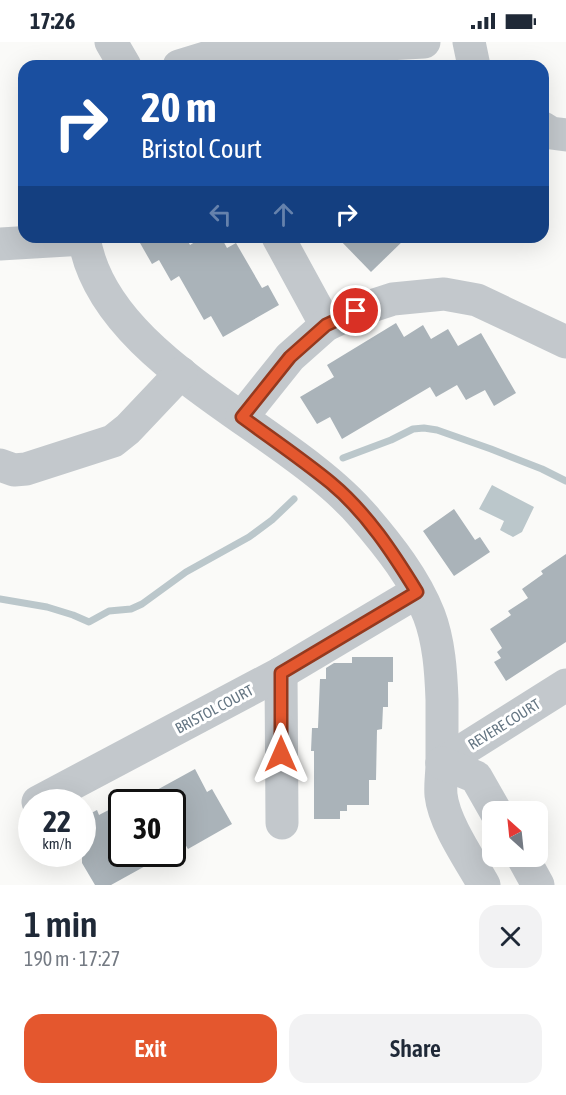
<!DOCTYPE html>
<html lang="en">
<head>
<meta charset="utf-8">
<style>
  :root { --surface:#fff; --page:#f2f2f3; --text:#1f2937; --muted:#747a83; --accent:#e4572e }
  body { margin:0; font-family:"Asap Condensed",sans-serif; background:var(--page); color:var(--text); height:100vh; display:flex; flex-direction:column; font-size:22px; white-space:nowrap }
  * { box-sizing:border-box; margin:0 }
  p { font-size:20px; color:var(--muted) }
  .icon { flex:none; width:33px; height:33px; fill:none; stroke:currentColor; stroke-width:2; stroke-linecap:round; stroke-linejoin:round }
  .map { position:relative; height:843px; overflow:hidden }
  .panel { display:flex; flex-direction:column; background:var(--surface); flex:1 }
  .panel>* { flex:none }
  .banner { position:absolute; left:18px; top:18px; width:531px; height:183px; border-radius:18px; box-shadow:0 6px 24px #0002; background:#1a4fa0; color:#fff; overflow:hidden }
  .needle { width:39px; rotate:333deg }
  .controls { position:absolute; left:482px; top:759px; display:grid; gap:12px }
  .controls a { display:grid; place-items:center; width:66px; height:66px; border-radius:12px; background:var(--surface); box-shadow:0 6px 24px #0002; font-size:30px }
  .speed { position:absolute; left:18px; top:747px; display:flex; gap:12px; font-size:30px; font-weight:700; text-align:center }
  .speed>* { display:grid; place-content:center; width:78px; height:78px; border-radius:50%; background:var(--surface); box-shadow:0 6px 24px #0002; line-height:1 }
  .speed small { font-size:15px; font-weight:400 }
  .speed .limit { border:3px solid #111; border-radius:9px; background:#fff; color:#111 }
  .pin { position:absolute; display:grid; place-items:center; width:51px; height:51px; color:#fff; margin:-26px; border:3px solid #fff; border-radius:50%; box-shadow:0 2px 6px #0007 }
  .me { position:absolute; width:66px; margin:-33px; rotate:0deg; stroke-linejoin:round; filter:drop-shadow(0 0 4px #0008) }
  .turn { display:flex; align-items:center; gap:21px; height:126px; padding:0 24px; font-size:27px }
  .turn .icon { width:78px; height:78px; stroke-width:2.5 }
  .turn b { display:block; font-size:42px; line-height:51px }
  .lanes { display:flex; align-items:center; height:57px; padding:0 24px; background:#0003; justify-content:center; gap:30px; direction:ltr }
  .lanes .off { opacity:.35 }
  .round { display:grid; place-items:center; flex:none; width:63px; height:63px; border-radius:18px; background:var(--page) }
  .overview { display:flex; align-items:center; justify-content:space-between; height:102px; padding:0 24px }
  h1 { font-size:36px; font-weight:600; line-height:45px }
  .action { display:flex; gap:12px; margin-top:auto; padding:12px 24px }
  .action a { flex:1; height:69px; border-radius:18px; background:var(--accent); color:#fff; font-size:24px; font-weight:600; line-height:69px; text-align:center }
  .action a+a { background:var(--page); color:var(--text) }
  .status { display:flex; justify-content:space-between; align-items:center; height:42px; padding:0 30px; background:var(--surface); direction:ltr }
  .status svg { height:16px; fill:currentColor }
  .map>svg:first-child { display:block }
  .water { fill:#bbc7cb }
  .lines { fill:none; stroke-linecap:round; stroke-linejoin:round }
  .stream { stroke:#bbc7cb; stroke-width:7 }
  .building { fill:#aab3b9 }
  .minor { stroke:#c3c8cc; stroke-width:33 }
  .route-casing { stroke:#94391e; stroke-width:15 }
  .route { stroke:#e4572e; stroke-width:10 }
  .labels { text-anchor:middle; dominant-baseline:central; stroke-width:6; stroke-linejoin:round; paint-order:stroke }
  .street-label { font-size:15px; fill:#657683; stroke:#fff }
</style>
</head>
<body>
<div class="status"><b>17:26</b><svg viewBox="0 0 49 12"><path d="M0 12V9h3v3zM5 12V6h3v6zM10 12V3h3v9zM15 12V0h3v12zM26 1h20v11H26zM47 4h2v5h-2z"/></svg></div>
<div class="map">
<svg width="566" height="843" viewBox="0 0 566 843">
  <rect width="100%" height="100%" fill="#fafaf8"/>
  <polygon class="water" points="492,443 534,465 522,490 513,495 500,488 504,479 479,467"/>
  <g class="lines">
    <g class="stream">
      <polyline points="343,416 391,398 413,387 424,386 437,388 491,407 542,427 566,439"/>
      <polyline points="0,557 47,565 73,573 89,580 109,569 131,567 142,562 186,530 249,495 272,478 294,457"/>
    </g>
  </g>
  <g class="building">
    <polygon points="150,195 186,195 190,203 203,195 221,195 227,206 236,201 262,246 268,243 279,263 223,295 211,274 204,278 179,234 171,239 159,218 152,222 140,201"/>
    <polygon points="337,195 407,195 371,230"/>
    <polygon points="396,281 404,295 423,283 431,297 448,287 458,304 481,291 516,351 494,364 485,348 466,358 457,343 436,355 430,345 342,397 330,375 317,382 300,355 334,335 327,323"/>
    <polygon points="454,467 475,498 480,495 490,510 454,534 423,489"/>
    <polygon points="566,512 566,600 506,639 494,620 501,616 497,610 502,606 490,587 511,573 508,569 528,556 522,547 543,532 541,529"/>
    <polygon points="352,615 393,615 393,640 388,640 388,665 383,665 382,687 377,688 376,738 369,738 369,763 347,763 347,769 340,769 340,777 314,777 314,709 311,709 312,686 318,686 320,637 326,637 326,626 334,621 352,621"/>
    <polygon points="195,727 207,750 212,747 232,782 188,807 185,802 172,809 172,760 135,760"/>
    <polygon points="122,761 122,812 167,812 111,843 95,843 82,821 82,776 97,768 99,773"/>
  </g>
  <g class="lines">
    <g class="minor">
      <polyline points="111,0 125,24"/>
      <polyline points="469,0 474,24"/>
      <polyline points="179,24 215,13 238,10 424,0"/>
      <polyline points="543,86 551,91 566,93"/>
      <path d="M84,195C102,319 288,385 364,475C389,504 415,537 429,573C439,599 441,630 442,658C442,679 442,700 442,721C442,732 440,743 441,753C444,781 470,818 484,843"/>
      <polyline points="278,195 326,283"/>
      <polyline points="0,202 84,197"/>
      <polyline points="242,375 290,315 326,283 356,269 393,257 444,252 477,258 566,300"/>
      <polyline points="0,423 14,428 26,427 113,399 128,387 181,331"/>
      <polyline points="281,631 282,781"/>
      <polyline points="442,721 566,643"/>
      <polyline points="442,721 476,735 496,770"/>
      <polyline points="38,760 281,631 417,550"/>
      <polyline points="522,814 538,843"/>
    </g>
  </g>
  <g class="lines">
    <g class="route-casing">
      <path id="route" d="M281,712V631L417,550C393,511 367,471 331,441C303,418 272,397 242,375L290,315L326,283L356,269"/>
    </g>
    <use href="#route" class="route"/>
  </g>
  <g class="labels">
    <g class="street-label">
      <text transform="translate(214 667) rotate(-28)">BRISTOL COURT</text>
      <text transform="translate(504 682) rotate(-32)">REVERE COURT</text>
    </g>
  </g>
</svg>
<div class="controls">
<a><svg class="needle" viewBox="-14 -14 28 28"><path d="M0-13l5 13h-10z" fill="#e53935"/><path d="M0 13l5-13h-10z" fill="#747a83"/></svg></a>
</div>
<div class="speed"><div>22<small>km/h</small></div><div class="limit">30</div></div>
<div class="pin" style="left:356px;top:269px;background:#d93025"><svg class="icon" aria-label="arrive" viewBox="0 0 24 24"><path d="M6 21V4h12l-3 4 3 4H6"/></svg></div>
<svg class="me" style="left:281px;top:712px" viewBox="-20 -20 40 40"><path d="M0-17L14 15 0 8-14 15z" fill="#e4572e" stroke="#fff" stroke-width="4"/></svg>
<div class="banner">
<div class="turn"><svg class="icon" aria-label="right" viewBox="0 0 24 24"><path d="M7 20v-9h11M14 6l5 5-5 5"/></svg><div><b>20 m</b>Bristol Court</div></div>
<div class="lanes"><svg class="icon off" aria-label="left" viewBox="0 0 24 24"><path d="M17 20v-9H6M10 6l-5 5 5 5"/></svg><svg class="icon off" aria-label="ahead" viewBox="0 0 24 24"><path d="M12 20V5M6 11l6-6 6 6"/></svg><svg class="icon" aria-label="right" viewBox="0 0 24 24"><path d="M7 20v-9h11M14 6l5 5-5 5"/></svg></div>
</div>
</div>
<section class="panel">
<div class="overview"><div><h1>1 min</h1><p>190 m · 17:27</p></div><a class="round"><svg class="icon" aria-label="close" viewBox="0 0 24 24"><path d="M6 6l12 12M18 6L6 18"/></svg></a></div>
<div class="action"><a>Exit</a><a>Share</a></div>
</section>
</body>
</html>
